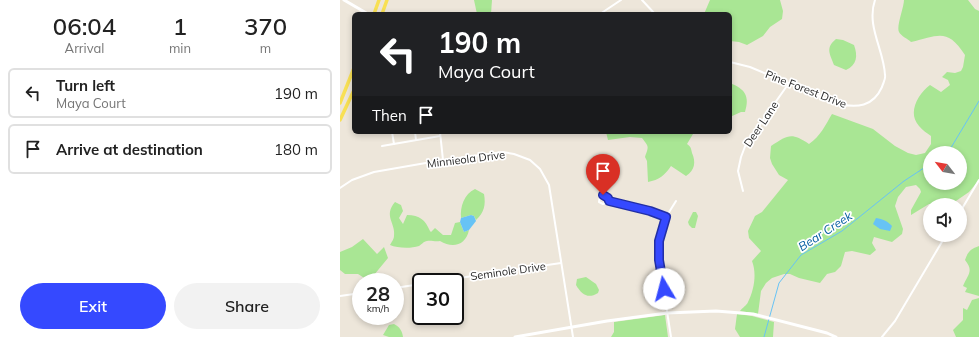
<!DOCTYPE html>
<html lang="en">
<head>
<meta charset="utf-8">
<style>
  :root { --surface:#fff; --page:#f2f2f2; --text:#222; --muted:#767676; --line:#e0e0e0; --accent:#3549ff }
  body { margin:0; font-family:Mulish,sans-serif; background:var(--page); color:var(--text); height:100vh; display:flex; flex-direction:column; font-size:15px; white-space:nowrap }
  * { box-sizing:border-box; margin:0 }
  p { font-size:13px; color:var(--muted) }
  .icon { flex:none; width:22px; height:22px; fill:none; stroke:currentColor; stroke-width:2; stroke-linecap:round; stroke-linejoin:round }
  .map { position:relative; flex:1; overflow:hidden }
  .sheet { display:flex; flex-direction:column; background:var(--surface); width:340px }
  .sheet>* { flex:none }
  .banner { position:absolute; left:12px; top:12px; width:380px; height:122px; border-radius:6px; box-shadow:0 2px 6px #0003; background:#202124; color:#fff; overflow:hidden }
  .needle { width:26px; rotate:301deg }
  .fabs { position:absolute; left:583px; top:146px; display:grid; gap:8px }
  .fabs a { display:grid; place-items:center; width:44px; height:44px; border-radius:50%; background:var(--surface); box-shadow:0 2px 6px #0003; font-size:20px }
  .speed { position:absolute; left:12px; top:273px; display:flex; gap:8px; font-size:20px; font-weight:700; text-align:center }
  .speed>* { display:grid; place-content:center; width:52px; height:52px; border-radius:50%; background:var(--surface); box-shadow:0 2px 6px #0003; line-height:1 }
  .speed small { font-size:10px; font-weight:400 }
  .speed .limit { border:2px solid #111; border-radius:6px; background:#fff; color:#111 }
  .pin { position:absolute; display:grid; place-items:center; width:34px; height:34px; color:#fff; margin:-41px -17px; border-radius:50% 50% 50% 0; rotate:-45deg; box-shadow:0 0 4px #0007 }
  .pin .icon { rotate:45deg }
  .me { position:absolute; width:44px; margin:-22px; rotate:352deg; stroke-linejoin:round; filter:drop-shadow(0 0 3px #0008) }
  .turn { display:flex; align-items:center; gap:14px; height:84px; padding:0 20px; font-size:18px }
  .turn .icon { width:52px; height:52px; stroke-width:2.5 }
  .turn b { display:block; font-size:28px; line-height:34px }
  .then { display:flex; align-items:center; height:38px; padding:0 20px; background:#0003; gap:8px; font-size:15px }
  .eta { display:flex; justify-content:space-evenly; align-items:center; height:68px; text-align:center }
  .eta b { font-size:24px; font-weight:600; line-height:28px }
  .action { display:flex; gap:8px; margin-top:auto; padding:8px 20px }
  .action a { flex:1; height:46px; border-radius:24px; background:var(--accent); color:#fff; font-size:16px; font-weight:600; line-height:46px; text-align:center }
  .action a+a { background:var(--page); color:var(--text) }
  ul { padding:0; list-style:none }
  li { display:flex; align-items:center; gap:12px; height:50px; margin:0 8px 6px; padding:0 12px; border:2px solid var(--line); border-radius:6px }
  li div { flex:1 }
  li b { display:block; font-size:15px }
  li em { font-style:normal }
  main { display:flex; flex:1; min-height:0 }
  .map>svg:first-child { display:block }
  .green { fill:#a9e694; fill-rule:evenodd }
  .water { fill:#67c3f5 }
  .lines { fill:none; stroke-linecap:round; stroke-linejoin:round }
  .stream { stroke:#67c3f5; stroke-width:1 }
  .street { stroke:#fff; stroke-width:2 }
  .secondary { stroke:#fff; stroke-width:3 }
  .primary { stroke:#f8e054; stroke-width:3.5 }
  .route-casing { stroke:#222fa6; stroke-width:10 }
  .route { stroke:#3549ff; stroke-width:7 }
  .labels { text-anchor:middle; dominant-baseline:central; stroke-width:3.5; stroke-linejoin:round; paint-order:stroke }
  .street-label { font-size:11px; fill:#292929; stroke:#fff }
  .water-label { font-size:12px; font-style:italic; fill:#065ea1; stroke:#fff }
</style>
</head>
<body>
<main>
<section class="sheet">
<div class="eta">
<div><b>06:04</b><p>Arrival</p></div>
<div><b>1</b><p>min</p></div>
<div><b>370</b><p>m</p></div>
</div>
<ul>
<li><svg class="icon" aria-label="left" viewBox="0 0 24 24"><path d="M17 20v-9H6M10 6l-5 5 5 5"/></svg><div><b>Turn left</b><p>Maya Court</p></div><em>190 m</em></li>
<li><svg class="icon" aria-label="arrive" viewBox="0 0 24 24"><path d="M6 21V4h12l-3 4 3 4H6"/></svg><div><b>Arrive at destination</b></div><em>180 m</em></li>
</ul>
<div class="action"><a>Exit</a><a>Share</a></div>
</section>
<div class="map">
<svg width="639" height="337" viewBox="0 0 639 337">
  <rect width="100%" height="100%" fill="#ede6da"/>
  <g class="green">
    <polygon points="134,0 152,0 151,14 137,14"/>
    <polygon points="370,0 440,0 443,11 442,19 430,27 423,36 407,45 399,42 390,41 390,14 364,14"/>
    <path d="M564,0H628L635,9L639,11V180L629,192L613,203L604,204H589L571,215V210L581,192L580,189L576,185L566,187L558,197L555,206L563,229L562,234L552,242L534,237L532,243L536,250L530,255L512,251L505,252L501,266L495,272L487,274L480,283L459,278L450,274H444L432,278L426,283L421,291L418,314L400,311C402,308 407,305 408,302C414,290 417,274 412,261L421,251L409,238L408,231L415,216L422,212L448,180L439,175L432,164L430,158L431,146C448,135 451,132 469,144C480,137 486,124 492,114L533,129L555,146L568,153L576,155L585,153L591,144V136C587,133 582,130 579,126C567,113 578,94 590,85L601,92L610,85L608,80L602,77L607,72L615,73L621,71L623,67L625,55C607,27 598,36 571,42C568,39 561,36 559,32C556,27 564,7 564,0ZM590,153H620V183H590Z"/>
    <path d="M496,39L503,40L514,45C518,56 517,65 506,70L494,65C490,54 485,48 496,39Z"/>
    <path d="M390,83C405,89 410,96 405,112H401L390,117Z"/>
    <path d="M266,132H357L353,134L347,144C351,147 351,148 352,153C356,162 355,170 346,176L331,166C325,175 319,180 308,182L307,161L305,157C309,146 309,147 302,138L290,137L268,140Z"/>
    <path d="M135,189L144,194C146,205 144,213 136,220L134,216L131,215L121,218C120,207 124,194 135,189Z"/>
    <path d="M55,202L61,205L63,211L59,218L63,224L67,215C80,215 85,220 90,231L91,232L95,228L103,235H111L115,223L120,222L124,232L129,230C126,245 113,249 100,241C95,242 91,240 87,241C84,241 81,245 79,246C70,249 57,248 50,245C51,243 54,239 54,236C56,223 43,216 55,202Z"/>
    <polygon points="353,212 356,212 358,216 355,228 352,228 349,225 348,222"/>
    <polygon points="23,239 37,254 44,247 48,258 29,281 18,274 5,274 0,270 0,252 12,247"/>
    <path d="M639,246V296L625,292L627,288L623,286C628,274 634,271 625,260C628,251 631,249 639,246Z"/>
    <path d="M246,277L256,284L259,290L258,293C248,299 242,295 236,285L237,279Z"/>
    <polygon points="639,298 639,337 616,337 613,330 623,320 623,308 627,310 632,300"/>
    <polygon points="397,314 412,316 434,322 433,337 400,337 395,329"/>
    <polygon points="325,315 328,337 271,337 274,332 274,322"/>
    <path d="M54,324C60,327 62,331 63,337H49L43,335L49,325Z"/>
  </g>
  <g class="water">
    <polygon points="131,215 134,216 136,221 129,230 124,232 120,222 121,218"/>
    <path d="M536,218C543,219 547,221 552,226L550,231L540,229L533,224Z"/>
  </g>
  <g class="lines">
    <g class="stream">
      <polyline points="606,153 609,151 639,101"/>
      <polyline points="424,337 439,283 461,255 502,231 564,181 590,164"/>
    </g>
    <g class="street">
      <polyline points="302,0 315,14"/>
      <polyline points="260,14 281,0"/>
      <path d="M390,62L410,67L498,104C517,108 533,107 542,87C543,83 546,79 545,75C544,50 526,26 535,0"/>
      <polyline points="52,132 54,144"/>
      <polyline points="75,132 76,140"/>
      <polyline points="100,132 103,160"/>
      <polyline points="42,146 100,136"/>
      <polyline points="0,188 12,180 34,172 103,160 163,152 174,154 190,160 200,169 209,185 233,337"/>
      <polyline points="403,191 398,171 401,157 406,144 449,83"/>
      <polyline points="269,201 268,198 263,195 260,196 259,202 263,204 269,201 311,211 326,217"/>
      <polyline points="620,212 639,180"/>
      <polyline points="92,282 221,263"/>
      <polyline points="55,288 81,284"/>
      <polyline points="0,296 21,293"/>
      <polyline points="331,337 319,260 319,241 326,217 336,201"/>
      <polyline points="542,337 555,321 606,235"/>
    </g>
    <g class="secondary">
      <polyline points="4,0 28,14"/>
      <polyline points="175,337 267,321 327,313 376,311 413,314 487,333 496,337"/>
    </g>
    <g class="primary">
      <polyline points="34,14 39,0"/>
      <polyline points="42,14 47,0"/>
      <polyline points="0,103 14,68"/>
      <polyline points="0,120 14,90"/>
    </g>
  </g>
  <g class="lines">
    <g class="route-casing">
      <polyline id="route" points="263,195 268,198 269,201 310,211 326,217 319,241 319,260 324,289"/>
    </g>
    <use href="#route" class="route"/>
  </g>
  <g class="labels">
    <g class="street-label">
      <text transform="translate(466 89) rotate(21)">Pine Forest Drive</text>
      <text transform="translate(421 124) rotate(-56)">Deer Lane</text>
      <text transform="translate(126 159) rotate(-7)">Minnieola Drive</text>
      <text transform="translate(168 271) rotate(-8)">Seminole Drive</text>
    </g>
    <g class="water-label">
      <text transform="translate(485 231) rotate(-33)">Bear Creek</text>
    </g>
  </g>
</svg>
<div class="fabs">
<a><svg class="needle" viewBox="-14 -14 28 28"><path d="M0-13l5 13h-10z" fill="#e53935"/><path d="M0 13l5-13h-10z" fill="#767676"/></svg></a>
<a><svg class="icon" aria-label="sound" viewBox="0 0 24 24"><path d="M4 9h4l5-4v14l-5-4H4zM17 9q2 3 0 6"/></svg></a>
</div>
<div class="speed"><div>28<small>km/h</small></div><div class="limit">30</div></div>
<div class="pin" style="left:263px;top:195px;background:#d93025"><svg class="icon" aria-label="arrive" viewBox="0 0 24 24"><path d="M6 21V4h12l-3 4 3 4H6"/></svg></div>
<svg class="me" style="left:324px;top:289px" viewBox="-20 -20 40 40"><circle r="19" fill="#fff"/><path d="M0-13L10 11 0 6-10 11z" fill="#3549ff"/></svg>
<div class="banner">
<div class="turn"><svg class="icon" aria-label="left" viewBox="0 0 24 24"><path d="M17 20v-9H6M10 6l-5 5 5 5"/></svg><div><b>190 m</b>Maya Court</div></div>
<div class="then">Then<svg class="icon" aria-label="arrive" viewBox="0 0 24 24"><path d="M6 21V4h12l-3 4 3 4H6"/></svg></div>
</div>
</div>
</main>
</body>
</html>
